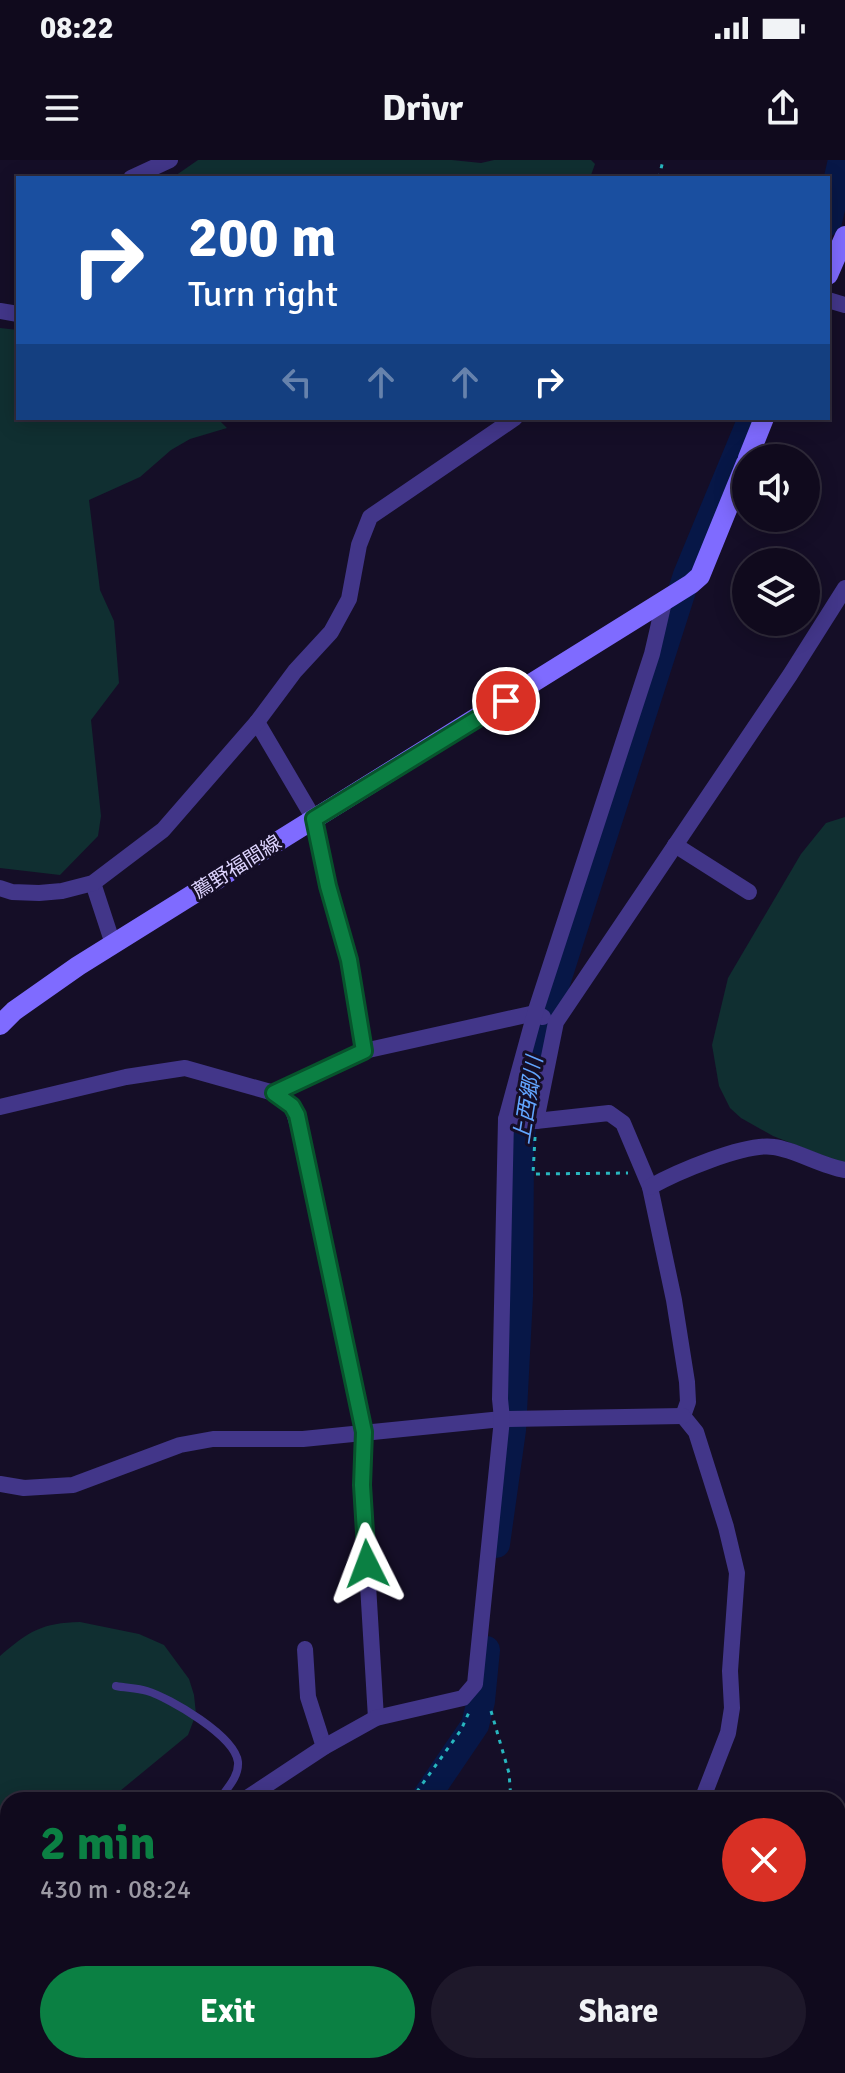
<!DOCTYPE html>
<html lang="en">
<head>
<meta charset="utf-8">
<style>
  :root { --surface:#100a1d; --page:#1e182a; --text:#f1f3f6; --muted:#9c9aa4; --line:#302b3b; --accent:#0b8043 }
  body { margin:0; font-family:Signika,"Noto Sans JP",sans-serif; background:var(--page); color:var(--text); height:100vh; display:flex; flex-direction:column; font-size:30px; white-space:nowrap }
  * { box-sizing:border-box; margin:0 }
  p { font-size:26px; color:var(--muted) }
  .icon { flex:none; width:44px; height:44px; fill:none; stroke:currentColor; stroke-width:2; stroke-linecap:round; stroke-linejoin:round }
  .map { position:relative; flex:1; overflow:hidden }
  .details { position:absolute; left:0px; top:1632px; width:846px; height:282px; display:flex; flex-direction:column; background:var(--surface); border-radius:24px 24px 0 0; box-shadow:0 4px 20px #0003,0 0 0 2px var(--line) }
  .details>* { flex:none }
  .top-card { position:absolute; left:16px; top:16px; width:814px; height:244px; border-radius:0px; box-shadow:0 4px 20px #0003,0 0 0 2px var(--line); background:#1a4fa0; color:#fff; overflow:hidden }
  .buttons { position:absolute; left:732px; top:284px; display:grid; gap:16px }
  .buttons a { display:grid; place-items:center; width:88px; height:88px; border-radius:50%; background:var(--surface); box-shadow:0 4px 20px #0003,0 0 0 2px var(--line); font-size:40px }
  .pin { position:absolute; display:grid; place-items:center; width:68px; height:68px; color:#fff; margin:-34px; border:4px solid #fff; border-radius:50%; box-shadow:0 2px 8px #0007 }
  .me { position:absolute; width:88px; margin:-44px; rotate:357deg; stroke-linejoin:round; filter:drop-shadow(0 0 6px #0008) }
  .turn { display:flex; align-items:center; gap:28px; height:168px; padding:0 40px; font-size:36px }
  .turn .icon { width:104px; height:104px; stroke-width:2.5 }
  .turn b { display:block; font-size:56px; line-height:68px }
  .lanes { display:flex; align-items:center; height:76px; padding:0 40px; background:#0003; justify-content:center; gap:40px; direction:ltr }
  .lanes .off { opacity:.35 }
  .round { display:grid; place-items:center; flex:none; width:84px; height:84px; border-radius:42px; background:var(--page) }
  .overview { display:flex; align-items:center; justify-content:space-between; height:136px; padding:0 40px }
  h1 { font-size:48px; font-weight:700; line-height:60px; color:var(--accent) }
  .button { display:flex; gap:16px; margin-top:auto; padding:16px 40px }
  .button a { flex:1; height:92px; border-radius:48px; background:var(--accent); color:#fff; font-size:32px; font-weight:700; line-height:92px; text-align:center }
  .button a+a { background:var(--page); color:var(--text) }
  .status { display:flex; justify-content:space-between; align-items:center; height:56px; padding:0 40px; background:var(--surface); direction:ltr }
  .status svg { height:22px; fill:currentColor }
  header { display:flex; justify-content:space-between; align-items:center; height:104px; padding:0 40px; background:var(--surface); font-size:36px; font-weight:700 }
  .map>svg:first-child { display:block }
  .green { fill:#102f31 }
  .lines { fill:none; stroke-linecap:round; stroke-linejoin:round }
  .river { stroke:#071747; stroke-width:28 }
  .path { stroke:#28b7bf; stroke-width:3; stroke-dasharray:4 6; stroke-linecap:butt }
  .service { stroke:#423689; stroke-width:8 }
  .minor { stroke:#423689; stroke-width:16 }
  .tertiary { stroke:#423689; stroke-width:20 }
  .secondary { stroke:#7f6bff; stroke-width:20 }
  .route-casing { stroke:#07532c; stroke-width:20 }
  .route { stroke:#0b8043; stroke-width:14 }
  .labels { text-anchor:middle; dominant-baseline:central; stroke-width:6; stroke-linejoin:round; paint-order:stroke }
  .street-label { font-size:20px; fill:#ded4ff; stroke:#150e27 }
  .water-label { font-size:22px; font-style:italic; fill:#62a5ff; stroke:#150e27 }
</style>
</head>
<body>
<div class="status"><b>08:22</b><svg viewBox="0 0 49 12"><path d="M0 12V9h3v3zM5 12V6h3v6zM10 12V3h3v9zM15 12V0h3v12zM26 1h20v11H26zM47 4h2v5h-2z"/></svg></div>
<header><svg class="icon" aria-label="menu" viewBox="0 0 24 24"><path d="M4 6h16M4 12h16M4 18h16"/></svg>Drivr<svg class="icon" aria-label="share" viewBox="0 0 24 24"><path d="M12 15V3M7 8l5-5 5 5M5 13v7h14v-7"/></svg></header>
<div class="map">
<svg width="845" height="1913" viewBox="0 0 845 1913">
  <rect width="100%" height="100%" fill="#150e27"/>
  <g class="green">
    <polygon points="198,0 452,0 481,3 494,0 591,0 595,4 590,18 172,18"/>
    <polygon points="0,168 18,170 18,258 217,258 227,268 190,279 171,290 140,317 89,340 100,430 114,461 119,523 91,560 101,656 98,676 60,715 0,708"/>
    <polygon points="845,657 845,1004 773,976 741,958 730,948 719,926 712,885 728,818 801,694 826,663"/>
    <path d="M80,1462L139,1474L164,1485L189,1519L194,1535L196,1554L188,1575L109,1640H8V1764L0,1765V1496C29,1471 42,1463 80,1462Z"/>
  </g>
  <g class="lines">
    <g class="river">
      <polyline points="828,62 842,0"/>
      <polyline points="496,1384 512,1270 519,1136 520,989 524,939 535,889 687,415 752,258"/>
      <polyline points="424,1640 475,1565 481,1541 486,1490"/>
      <polyline points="274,1913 275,1906"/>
    </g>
    <g class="path">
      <polyline points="659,18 663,0"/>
      <polyline points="535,977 533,1014 628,1013"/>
      <polyline points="491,1551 509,1613 511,1640"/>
      <polyline points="411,1640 461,1570 470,1550"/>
    </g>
    <path class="service" d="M116,1526C126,1528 137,1528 147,1531C170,1538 235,1576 238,1602C239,1617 227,1628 219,1640"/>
    <g class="minor">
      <polyline points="131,18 170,0"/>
      <polyline points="828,140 845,145"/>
      <polyline points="0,151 18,154"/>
      <polyline points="257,562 314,659 328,726 349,800 364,891"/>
      <polyline points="675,685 749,732"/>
      <polyline points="93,723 113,784"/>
      <polyline points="0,728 12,732 39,733 62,731 93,723 163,670 257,562 295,511 331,472 349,439 359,385 370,357 515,258"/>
      <polyline points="274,933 364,891 535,853 543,857"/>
      <polyline points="0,947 126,917 185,908 274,933 292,946 306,993 364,1272 362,1325 376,1558"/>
      <polyline points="506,959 536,961 609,953 623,963 650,1027 674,1140 687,1222 688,1242 683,1256"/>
      <polyline points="536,961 556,862 790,515 845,428"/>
      <path d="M650,1027C675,1013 746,982 774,987C796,990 821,1006 845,1010"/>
      <polyline points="683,1256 696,1272 726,1367 737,1413 730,1511 732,1548 728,1573 702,1640"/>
      <polyline points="0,1324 24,1328 73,1325 180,1285 213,1279 303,1279 502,1259 683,1256"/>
      <polyline points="305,1489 308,1537 324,1587"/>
      <polyline points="244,1640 324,1587 376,1558 463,1538 475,1524 502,1259 500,1239 506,959 535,853 652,494 664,442"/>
      <polyline points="0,1736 8,1736"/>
      <polyline points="838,1838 845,1837"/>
      <polyline points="454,1906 456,1913"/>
      <polyline points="180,1913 190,1906"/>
      <polyline points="325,1913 326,1906"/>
    </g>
    <polyline class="tertiary" points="652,1913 653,1906"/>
    <g class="secondary">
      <polyline points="828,115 845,76"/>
      <polyline points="748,298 764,258"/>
      <polyline points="0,865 14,851 78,806 691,424 700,416 746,303"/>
    </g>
  </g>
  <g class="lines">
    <g class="route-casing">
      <polyline id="route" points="367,1404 362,1325 364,1272 297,955 292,946 274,933 364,891 349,800 328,726 314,659 506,541"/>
    </g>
    <use href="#route" class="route"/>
  </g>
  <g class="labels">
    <g class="street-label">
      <text transform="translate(237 707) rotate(-32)">薦野福間線</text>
    </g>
    <g class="water-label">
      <text transform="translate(528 940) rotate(-81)">上西郷川</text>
    </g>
  </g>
</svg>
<div class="buttons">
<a><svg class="icon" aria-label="sound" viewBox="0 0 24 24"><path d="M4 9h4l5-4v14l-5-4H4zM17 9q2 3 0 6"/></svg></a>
<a><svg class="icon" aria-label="layers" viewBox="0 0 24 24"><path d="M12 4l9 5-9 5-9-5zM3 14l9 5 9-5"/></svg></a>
</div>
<div class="pin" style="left:506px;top:541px;background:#d93025"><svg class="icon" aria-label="arrive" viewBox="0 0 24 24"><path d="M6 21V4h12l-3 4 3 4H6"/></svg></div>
<svg class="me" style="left:367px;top:1404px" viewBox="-20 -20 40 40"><path d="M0-17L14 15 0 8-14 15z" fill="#0b8043" stroke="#fff" stroke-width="4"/></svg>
<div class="top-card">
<div class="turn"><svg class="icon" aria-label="right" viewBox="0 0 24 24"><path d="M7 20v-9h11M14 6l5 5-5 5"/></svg><div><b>200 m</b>Turn right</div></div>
<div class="lanes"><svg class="icon off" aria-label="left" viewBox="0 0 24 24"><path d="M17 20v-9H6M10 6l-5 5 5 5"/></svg><svg class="icon off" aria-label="ahead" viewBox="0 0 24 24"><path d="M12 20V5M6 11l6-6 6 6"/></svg><svg class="icon off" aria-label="ahead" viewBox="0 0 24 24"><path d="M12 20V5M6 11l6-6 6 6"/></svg><svg class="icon" aria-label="right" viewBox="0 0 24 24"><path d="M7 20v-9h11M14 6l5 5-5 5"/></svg></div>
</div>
<section class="details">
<div class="overview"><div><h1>2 min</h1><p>430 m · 08:24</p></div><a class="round" style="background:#d93025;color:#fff"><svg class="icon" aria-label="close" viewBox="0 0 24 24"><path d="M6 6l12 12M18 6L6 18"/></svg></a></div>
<div class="button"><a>Exit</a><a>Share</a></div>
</section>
</div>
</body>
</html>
